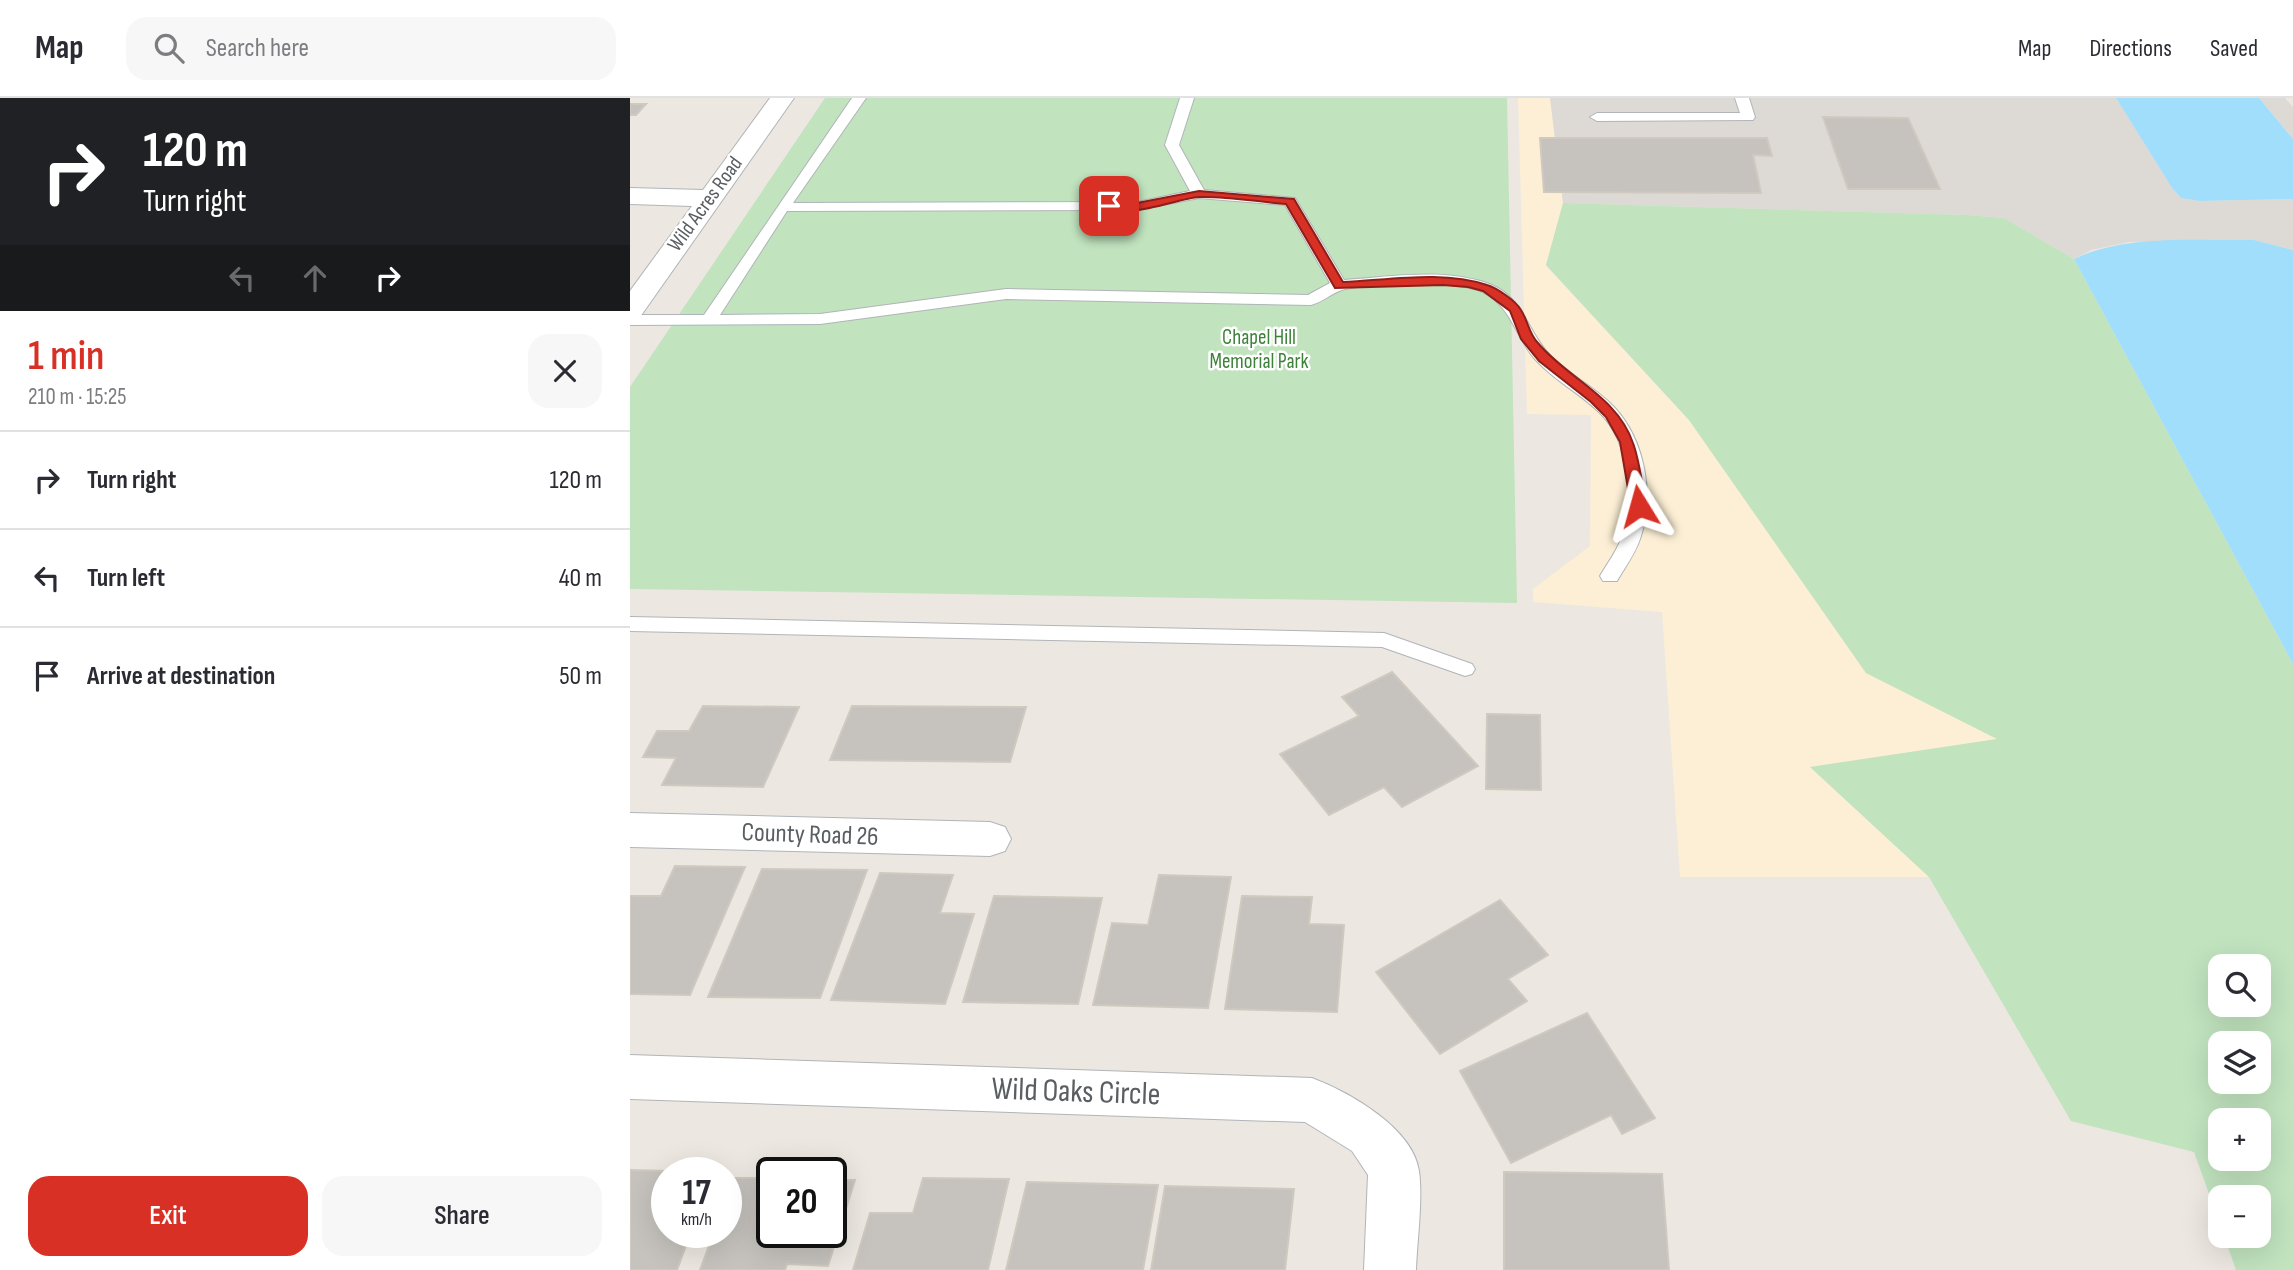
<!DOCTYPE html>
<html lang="en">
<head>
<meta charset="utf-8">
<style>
  :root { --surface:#fff; --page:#f7f7f7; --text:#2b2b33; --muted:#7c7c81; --line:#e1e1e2; --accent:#d93025 }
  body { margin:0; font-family:"Sofia Sans Condensed",sans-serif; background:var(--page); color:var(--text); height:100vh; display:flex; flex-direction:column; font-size:26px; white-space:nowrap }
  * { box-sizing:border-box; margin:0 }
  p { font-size:23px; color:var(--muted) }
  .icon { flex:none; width:38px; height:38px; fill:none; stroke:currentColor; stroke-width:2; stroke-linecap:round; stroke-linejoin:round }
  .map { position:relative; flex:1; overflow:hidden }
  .drawer { display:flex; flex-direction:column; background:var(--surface); width:630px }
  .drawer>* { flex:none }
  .banner { background:#202124; color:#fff; overflow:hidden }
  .buttons { position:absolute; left:1578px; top:856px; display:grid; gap:14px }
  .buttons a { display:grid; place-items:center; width:63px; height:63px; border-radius:14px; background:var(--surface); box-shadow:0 7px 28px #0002; font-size:35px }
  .speed { position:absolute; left:21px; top:1059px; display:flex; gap:14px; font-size:35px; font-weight:700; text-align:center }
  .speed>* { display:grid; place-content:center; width:91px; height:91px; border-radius:50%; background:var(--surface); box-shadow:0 7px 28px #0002; line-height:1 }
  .speed small { font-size:18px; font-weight:400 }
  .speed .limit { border:4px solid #111; border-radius:10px; background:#fff; color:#111 }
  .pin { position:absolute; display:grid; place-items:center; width:60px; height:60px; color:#fff; margin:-30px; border-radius:14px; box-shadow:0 4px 10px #0006 }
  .me { position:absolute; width:77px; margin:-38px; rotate:352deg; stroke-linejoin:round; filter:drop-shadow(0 0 5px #0008) }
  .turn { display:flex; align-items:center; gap:24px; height:147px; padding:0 28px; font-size:32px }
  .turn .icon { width:91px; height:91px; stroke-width:2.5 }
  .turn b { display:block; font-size:49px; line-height:60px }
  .lanes { display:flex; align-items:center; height:66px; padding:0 28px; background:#0003; justify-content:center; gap:35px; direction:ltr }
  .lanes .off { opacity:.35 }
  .round { display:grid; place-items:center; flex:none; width:74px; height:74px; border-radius:21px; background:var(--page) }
  .summary { display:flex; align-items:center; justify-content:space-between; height:119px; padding:0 28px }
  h1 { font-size:42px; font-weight:600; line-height:52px; color:var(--accent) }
  .cta { display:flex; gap:14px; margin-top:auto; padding:14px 28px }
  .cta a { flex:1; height:80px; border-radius:21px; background:var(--accent); color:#fff; font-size:28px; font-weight:600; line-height:80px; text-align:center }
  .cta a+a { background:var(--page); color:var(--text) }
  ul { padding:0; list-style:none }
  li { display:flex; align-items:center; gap:21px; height:98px; padding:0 28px; border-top:2px solid var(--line) }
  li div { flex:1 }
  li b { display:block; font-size:26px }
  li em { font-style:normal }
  header { display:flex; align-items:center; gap:42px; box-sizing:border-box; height:98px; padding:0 35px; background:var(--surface); border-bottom:2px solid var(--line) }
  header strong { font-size:33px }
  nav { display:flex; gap:38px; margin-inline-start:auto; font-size:24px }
  .search { width:490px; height:63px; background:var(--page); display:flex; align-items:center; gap:18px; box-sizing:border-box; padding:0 24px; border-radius:21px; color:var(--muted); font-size:26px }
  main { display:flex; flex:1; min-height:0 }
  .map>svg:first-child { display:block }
  .commercial { fill:#fcefd5 }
  .industrial { fill:#dddad5 }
  .green { fill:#c1e3be; fill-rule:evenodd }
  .water { fill:#a1defb }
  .building { fill:#c6c3be; stroke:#d0c9bf; stroke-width:2 }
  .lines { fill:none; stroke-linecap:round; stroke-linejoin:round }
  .service-casing { stroke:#b1b4b8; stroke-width:2 }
  .minor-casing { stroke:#b1b4b8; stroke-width:2 }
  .service { fill:#fff; fill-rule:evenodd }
  .minor { fill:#fff; fill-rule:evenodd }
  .route { fill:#d93025; stroke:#8d1f18; stroke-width:2 }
  .labels { text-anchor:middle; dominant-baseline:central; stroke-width:5; stroke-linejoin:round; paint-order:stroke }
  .far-street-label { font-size:21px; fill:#595e61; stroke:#fff }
  .far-park-label { font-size:21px; fill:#3c8238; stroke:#fff }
  .street-label { font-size:26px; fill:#595e61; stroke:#fff }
  .near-street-label { font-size:32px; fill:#595e61; stroke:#fff }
</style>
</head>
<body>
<header>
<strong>Map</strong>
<div class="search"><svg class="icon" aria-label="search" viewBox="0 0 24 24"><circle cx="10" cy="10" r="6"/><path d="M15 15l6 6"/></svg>Search here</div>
<nav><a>Map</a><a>Directions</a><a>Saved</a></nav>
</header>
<main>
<section class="drawer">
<div class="banner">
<div class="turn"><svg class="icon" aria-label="right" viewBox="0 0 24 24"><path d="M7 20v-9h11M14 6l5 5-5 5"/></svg><div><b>120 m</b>Turn right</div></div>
<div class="lanes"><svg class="icon off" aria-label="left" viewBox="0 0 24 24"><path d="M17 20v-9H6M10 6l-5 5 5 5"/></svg><svg class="icon off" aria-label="ahead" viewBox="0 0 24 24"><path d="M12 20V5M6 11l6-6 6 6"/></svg><svg class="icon" aria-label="right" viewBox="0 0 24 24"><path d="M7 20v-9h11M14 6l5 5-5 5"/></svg></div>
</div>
<div class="summary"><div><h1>1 min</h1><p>210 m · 15:25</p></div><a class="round"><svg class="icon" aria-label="close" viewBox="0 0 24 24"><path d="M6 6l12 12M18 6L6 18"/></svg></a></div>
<ul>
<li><svg class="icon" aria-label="right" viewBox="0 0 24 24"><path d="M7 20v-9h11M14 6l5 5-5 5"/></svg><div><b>Turn right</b></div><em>120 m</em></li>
<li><svg class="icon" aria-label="left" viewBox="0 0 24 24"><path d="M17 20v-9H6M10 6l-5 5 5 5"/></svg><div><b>Turn left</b></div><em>40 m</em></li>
<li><svg class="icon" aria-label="arrive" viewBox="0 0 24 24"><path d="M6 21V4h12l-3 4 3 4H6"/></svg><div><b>Arrive at destination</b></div><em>50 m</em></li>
</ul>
<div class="cta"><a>Exit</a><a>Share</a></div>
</section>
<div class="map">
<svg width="1663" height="1172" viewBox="0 0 1663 1172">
  <rect width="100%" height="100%" fill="#ece8e1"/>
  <polygon class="commercial" points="888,0 920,0 933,105 916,168 1059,322 1236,575 1369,641 1180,669 1299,779 1050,779 1032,514 903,504 903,491 960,448 961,317 897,316"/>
  <g class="industrial">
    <polygon points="920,0 1486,0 1542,90 1551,100 1569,103 1663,101 1663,152 1624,142 1499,144 1461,152 1444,161 1374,120 1337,117 933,105"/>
    <polygon points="1629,0 1655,0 1663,9 1663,41"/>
  </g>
  <g class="green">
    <polygon points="195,0 877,0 887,505 0,491 0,289"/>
    <path d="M933,105L1337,117L1374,120L1444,161L1663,566V1172H1606L1594,1138H1629V1099H1591V1129L1564,1054L1441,1023L1299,779L1180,669L1367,641L1236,575L1059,322L916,167ZM1591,868H1629V906H1591ZM1591,945H1629V984H1591ZM1591,1022H1629V1060H1591Z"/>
  </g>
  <g class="water">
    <polygon points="1486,0 1629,0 1663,41 1663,101 1569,103 1551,100 1542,90"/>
    <path d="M1624,142L1663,152V566L1444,161C1495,136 1568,143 1624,142Z"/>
  </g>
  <g class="building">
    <polygon points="0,6 16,6 6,17 0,17"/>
    <polygon points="1193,19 1278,20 1310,91 1218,91"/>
    <polygon points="910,40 1137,40 1142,58 1123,57 1131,95 914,94"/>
    <polygon points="762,574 848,668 772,709 754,689 699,717 650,656 729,618 712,599"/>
    <polygon points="73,608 169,609 133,689 32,687 46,660 13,659 27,633 59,633"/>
    <polygon points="222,608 396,609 380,664 200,662"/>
    <polygon points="857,616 910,617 911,692 856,691"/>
    <polygon points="45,768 115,769 60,897 0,896 0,798 31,798"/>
    <polygon points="132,771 237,772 190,900 78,899"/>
    <polygon points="250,775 323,777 310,815 344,816 315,906 201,902"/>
    <polygon points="529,777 601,779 578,910 463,907 482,825 518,827"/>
    <polygon points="364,798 472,800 448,906 333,904"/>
    <polygon points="612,798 682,799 679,826 714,827 707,914 595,911"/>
    <polygon points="870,802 918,857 878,881 897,903 810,956 746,874"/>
    <polygon points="957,915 1025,1020 992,1036 981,1017 881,1065 830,973"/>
    <polygon points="0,1072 85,1074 37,1074 37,1134 61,1134 47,1172 0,1172"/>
    <polygon points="874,1074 1032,1076 1039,1172 874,1172"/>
    <polygon points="105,1080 142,1080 142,1134 201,1134 201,1082 225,1082 198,1168 157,1166 155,1172 70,1172 84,1134 96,1134 96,1103"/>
    <polygon points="293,1080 379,1081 358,1172 223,1172 240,1115 283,1115"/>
    <polygon points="397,1084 528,1087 513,1172 376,1172"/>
    <polygon points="535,1088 664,1091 655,1172 521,1172"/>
  </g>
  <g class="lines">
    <g class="service-casing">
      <g id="service">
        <path d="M222,0H236L163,105L507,104L560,93L535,47L550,0H564L549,47L574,92L665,100L714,182C761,179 817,169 862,187C893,200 898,234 919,256C938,277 966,289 985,310C1015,343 1025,398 1010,441C1005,456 995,469 987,483H973L970,478C977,466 986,454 991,441C1005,402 1000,345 970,315C950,295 923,282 904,260C886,239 880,207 853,194C825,182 745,186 715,191C703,194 693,204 681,207L376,201L190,226L0,227V217H74ZM569,100L655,107L700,185L678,197L376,191L190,216L90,217L157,113L507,112Z"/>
        <polygon points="1105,0 1119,0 1125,19 1123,22 967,23 960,19 967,15 1110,15"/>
        <polygon points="0,519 754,535 842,566 845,571 842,576 835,578 752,549 0,533"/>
      </g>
    </g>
    <g class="minor-casing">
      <g id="minor">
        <polygon points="140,0 164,0 10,219 0,222 0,193 62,108 0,106 0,90 73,92"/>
        <polygon points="0,715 360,724 375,729 381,741 375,753 360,758 0,749"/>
        <path d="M0,957L682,980C719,994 783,1030 789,1073C793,1101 787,1143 786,1172H734L738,1077L722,1053L675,1024L0,1001Z"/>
      </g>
    </g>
    <use href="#service" class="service"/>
    <use href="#minor" class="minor"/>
  </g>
  <path class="route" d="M569,93L664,101L713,184C759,182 813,172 857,187C867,190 886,203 891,212C898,223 899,236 908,245C938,281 987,298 1003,345C1010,364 1012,387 1016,408L1014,411L1009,412L1001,408L990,344L976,319L961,304L909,263L891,241L880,213L853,193L838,189L813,187L705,190L656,106C628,104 597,98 569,99C545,101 494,123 474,108L479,105H507Z"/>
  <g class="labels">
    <g class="far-street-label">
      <text transform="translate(75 106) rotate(-54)">Wild Acres Road</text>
    </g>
    <g class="far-park-label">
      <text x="629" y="239">Chapel Hill<tspan x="629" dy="24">Memorial Park</tspan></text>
    </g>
    <g class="street-label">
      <text transform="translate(180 737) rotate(2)">County Road 26</text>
    </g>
    <g class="near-street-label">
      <text transform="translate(446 994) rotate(2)">Wild Oaks Circle</text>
    </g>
  </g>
</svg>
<div class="buttons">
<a><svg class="icon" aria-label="search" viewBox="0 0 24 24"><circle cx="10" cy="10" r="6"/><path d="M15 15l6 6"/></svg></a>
<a><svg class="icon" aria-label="layers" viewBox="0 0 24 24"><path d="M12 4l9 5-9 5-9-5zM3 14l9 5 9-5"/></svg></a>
<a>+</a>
<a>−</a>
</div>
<div class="speed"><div>17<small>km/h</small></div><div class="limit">20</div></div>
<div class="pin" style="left:479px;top:108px;background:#d93025"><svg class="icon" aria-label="arrive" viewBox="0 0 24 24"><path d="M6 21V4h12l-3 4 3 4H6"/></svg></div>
<svg class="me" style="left:1009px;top:408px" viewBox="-20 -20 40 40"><path d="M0-17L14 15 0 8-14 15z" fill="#d93025" stroke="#fff" stroke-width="4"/></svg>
</div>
</main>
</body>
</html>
